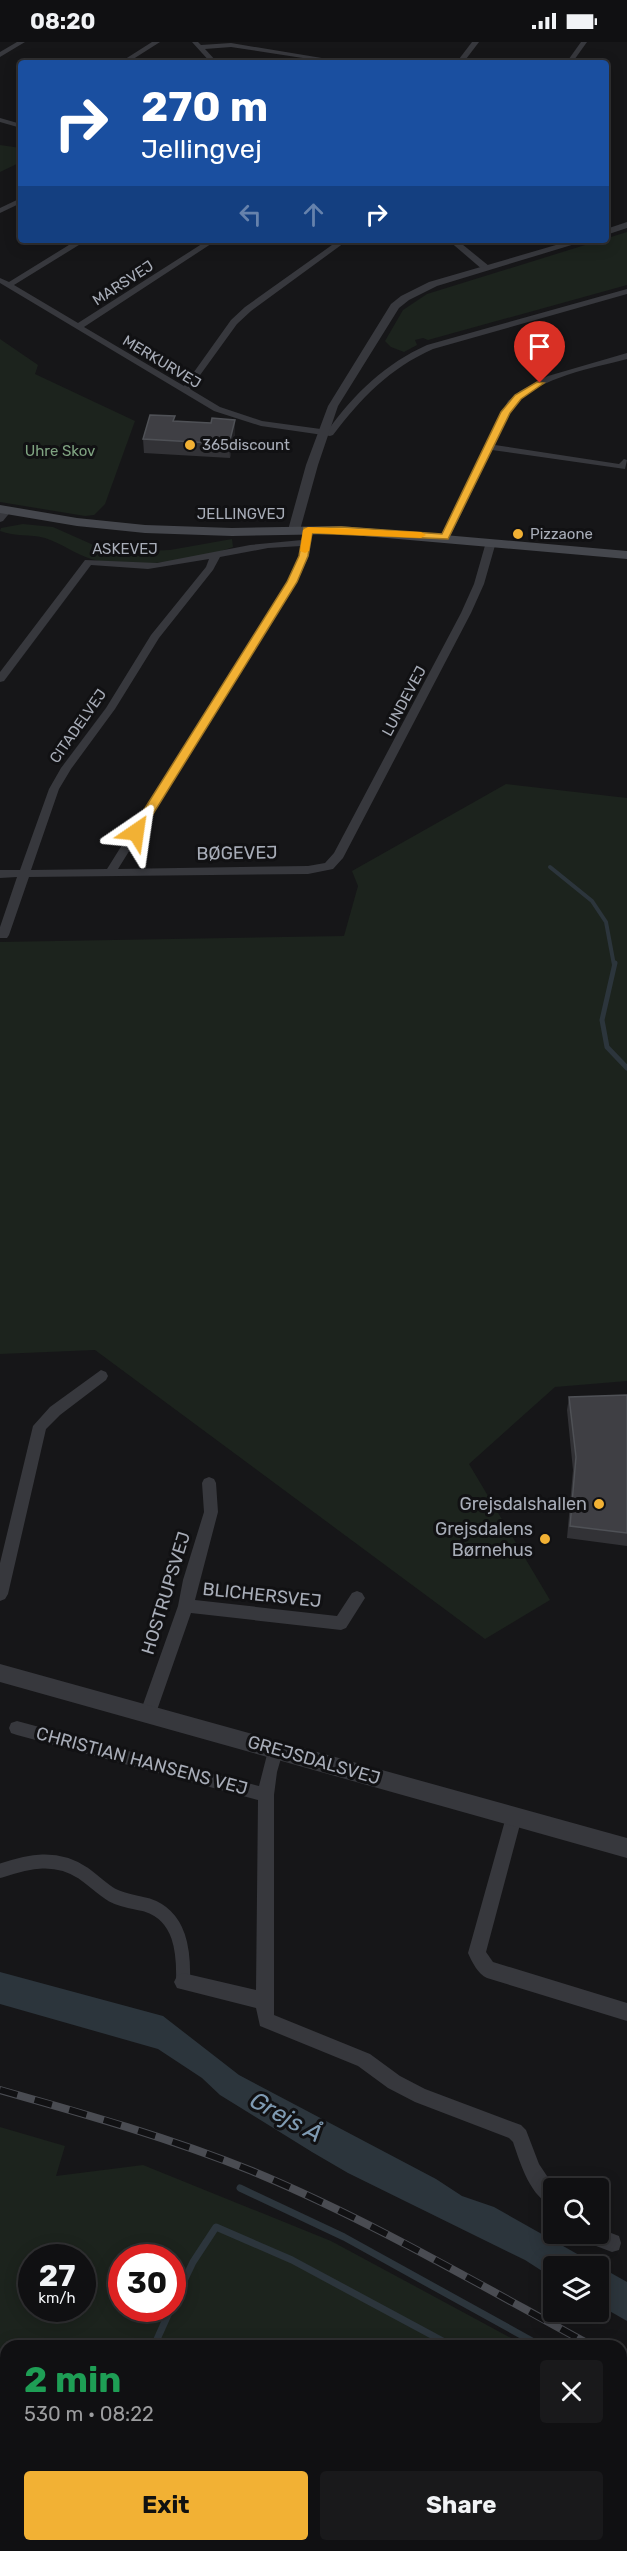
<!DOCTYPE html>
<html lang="en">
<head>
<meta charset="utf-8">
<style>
  :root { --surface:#101012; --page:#19191b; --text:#f1f3f6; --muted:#9c9d9f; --line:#303032; --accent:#f2b134 }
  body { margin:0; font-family:Rubik,sans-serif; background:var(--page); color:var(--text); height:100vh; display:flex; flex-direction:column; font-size:22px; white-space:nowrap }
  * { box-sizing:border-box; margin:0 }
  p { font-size:20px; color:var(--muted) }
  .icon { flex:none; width:33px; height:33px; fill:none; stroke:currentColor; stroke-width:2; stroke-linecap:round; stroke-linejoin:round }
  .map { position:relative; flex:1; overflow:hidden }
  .sheet { position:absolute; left:0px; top:2298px; width:627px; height:212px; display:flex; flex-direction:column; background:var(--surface); border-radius:18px 18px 0 0; box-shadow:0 3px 15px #0003,0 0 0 2px var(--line) }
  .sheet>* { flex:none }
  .top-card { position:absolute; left:18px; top:18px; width:591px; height:183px; border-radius:6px; box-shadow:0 3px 15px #0003,0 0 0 2px var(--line); background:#1a4fa0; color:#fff; overflow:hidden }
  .fabs { position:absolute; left:543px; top:2136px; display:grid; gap:12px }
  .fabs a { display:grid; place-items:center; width:66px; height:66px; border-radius:6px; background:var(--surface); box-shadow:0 3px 15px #0003,0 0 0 2px var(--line); font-size:30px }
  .speed { position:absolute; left:18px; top:2202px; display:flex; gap:12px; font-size:30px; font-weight:700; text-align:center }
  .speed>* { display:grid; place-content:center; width:78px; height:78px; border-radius:50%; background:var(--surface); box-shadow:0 3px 15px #0003,0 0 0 2px var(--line); line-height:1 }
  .speed small { font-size:15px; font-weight:400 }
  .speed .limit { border:9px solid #d22; background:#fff; color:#111 }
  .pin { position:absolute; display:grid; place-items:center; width:51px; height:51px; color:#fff; margin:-62px -26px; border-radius:50% 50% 50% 0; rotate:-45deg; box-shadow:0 0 6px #0007 }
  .pin .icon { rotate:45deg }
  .me { position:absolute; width:66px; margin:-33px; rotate:32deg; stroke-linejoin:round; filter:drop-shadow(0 0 4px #0008) }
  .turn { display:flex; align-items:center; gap:21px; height:126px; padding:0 24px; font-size:27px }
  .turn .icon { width:78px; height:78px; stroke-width:2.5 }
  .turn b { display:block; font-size:42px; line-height:51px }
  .lanes { display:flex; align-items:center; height:57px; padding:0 24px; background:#0003; justify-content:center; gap:30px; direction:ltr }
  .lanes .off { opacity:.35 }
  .round { display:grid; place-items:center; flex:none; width:63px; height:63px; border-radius:6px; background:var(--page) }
  .overview { display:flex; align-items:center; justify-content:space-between; height:102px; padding:0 24px }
  h1 { font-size:36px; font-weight:700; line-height:45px; color:#1e9e55 }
  .cta { display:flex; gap:12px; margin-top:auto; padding:12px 24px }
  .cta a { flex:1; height:69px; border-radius:6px; background:var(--accent); color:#111; font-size:24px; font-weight:700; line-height:69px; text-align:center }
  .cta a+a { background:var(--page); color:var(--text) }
  .status { display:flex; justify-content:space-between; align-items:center; height:42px; padding:0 30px; background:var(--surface); direction:ltr }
  .status svg { height:16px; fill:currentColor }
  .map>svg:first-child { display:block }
  .green { fill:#1c231d; fill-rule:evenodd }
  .water { fill:#2c353c }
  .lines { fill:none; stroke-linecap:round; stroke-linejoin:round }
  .stream-far2 { stroke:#2c353c; stroke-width:4 }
  .stream-far1 { stroke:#2c353c; stroke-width:5 }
  .stream { stroke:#2c353c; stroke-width:7 }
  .pedestrian { stroke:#37383d; stroke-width:14 }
  .minor { fill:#37383d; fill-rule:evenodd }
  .tertiary { fill:#37383d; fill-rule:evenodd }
  .secondary { fill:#45474d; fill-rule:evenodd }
  .rail-casing { stroke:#4a4c52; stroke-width:8 }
  .rail { stroke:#111113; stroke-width:6; stroke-dasharray:18; stroke-linecap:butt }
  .wall { fill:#323236 }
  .shaded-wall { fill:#212124 }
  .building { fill:#3f3f44; stroke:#4f5156; stroke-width:1.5 }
  .route { fill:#f2b134; stroke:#9d7322; stroke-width:1.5 }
  .slow { fill:#f59e0b }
  .poi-dot { fill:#f2b134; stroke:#111113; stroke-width:2 }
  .labels { text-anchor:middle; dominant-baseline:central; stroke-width:6; stroke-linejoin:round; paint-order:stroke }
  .far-street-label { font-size:15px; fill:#a8adb8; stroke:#111113 }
  .far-poi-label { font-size:15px; fill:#a8adb8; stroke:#111113; text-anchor:start }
  .far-park-label { font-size:15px; fill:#7fa381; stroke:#111113 }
  .street-label { font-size:18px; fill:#a8adb8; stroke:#111113 }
  .poi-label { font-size:18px; fill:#a8adb8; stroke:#111113; text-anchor:end }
  .near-water-label { font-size:24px; font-style:italic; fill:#7f9bb3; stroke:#111113 }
</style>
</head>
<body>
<div class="status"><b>08:20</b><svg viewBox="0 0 49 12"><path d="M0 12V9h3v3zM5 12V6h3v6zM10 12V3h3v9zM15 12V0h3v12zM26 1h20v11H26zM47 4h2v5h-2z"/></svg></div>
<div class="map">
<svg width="627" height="2509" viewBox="0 0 627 2509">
  <rect width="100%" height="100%" fill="#161618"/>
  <g class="green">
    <polygon points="0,103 21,106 21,120 0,130"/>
    <polygon points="627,190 627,243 428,298 423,296 415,298 417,303 404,310 391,305 385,299 403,268 427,252"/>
    <polygon points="0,297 38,323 35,332 135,379 105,462 94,473 85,474 0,460"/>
    <path d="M23,482L53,485L98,505L121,510L170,508L232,497L233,505C195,519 130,528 91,517C75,512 61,501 45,496C30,492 15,495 0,489L1,486Z"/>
    <polygon points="506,742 627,756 627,1339 555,1345 469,1422 550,1558 485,1597 95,1308 0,1312 0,900 344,894 358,844 352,829"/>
    <path d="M0,2085L65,2104L56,2134L143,2123L331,2199L526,2304H6V2504H621V2357L627,2360V2509H0ZM32,2216H82V2266H32ZM122,2216H172V2266H122Z"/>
  </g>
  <polygon class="water" points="0,1930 163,1974 239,2033 436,2137 462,2154 494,2165 627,2240 627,2279 599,2263 598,2224 554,2224 553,2236 525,2218 348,2131 312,2110 220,2053 202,2036 158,2007 0,1962"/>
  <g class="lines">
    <polyline class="stream-far2" points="550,825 592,859 606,880 614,923"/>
    <polyline class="stream-far1" points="615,921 602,978 607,1005 627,1026"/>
    <g class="stream">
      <polyline points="240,2146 344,2195 541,2304"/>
      <polyline points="172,2264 193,2220 216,2185 292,2218 452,2304"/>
      <polyline points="154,2304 171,2266"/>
      <polyline points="621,2350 627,2353"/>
      <polyline points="621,2398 627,2402"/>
      <polyline points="53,2509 56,2504"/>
    </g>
    <path class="pedestrian" d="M0,1829C29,1819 56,1813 83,1831C93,1838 102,1847 112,1853C123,1859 136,1860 147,1863C181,1874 184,1910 183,1940"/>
    <g class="minor">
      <polygon points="17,0 25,0 0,15 0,10"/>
      <polygon points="152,0 160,0 127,21 119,21"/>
      <polygon points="192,0 198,0 201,3 231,1 352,21 335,21 231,5 205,7 218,21 211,21"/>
      <polygon points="472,0 479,0 463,21 456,21"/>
      <polygon points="581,0 587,0 572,21 566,21"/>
      <polygon points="0,76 21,82 21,86 0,80"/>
      <polygon points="21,156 21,161 0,171 0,166"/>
      <path d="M77,198H87L14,243L78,281L208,198H217L84,285L184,344L231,278L245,265L339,198H348L251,269L237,282L190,347L220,365L262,379L328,388C355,351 385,322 427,303L627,247V252L433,307C390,326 361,356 333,393L330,394L261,384L214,369L0,241V236L9,240Z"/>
      <polygon points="448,198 457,198 489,224 489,228 483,228"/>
      <path d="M627,311V317C593,326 540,335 516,362C506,372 501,391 495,403L619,422L624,417L627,418L625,427L492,408L450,495L442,497L440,495L508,359L520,349L548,334Z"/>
      <polygon points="4,466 12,468 3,479 0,480 0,471"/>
      <path d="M305,486L313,488L309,514L297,540L118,827L308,824L325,821L334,811L461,571L474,542L486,500L494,498L496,500L484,542L471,571L343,816L333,827L308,832L29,835L9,893L7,896H0V885L17,835L0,836V828H20L49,747L61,726L106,666L151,593L206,525L209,517L148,527L91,523L4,639L0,640V630L85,518L157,521L250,503L302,498ZM301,504L299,514L287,540L107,827L31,828L59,747L71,727L115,667L159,596L213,528L220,515L268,506Z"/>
      <polygon points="101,1328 106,1330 108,1334 106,1338 60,1373 46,1387 8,1552 5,1557 0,1559 0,1521 33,1384 50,1365"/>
      <polygon points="209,1435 214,1437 216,1441 218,1470 195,1558 337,1574 352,1551 357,1549 362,1551 365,1556 346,1586 341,1588 191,1571 156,1671 154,1676 148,1678 142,1676 140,1671 178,1564 183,1538 204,1470 202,1441 204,1437"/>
      <path d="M17,1679L259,1744L270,1701L276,1699L282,1701L284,1706L277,1730L274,1753V1973L370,2012L400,2034L425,2047L521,2083L526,2088L539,2122L555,2146L554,2165C530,2155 521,2123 513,2100L509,2096L415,2060L388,2046L358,2024L260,1984L256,1966L177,1946L174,1940L177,1934L183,1931L256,1948L258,1758L17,1693L11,1691L9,1686L11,1681Z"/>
      <path d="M514,1767L520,1770L522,1775L486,1910L493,1920L627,1961V1979L487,1936C478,1932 472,1920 468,1911L506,1775L508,1770Z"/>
      <polygon points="598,2186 619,2194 621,2201 619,2208 612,2210 583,2199 581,2192 598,2192"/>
    </g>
    <g class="tertiary">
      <polygon points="627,180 627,186 606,193 606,187"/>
      <polygon points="573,198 588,198 437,244 409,258 399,266 338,364 318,423 300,488 294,491 290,490 288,488 306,423 328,364 391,262 401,254 429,240"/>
      <polygon points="0,1622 627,1796 627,1816 0,1640"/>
    </g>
    <polygon class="secondary" points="0,463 77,476 145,483 232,486 341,484 627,509 627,517 341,492 232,494 145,491 77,484 0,471"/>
    <g class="rail-casing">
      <g id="rail">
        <path d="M0,2048C85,2072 170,2096 252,2129C370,2178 480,2243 592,2304"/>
        <polyline points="621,2320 627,2323"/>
      </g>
    </g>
    <use href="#rail" class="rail"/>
  </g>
  <g class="wall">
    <polygon points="235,378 235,391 230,416 144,411 143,397 175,379 211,381"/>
    <polygon points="627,1353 627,1504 567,1496 573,1428 567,1368 569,1355"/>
  </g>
  <polygon class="shaded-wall" points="235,378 235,391 230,416 229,402"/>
  <g class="building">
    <polygon points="150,373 175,374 173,379 211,381 212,376 235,378 229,402 143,397"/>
    <polygon points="627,1353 627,1491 570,1484 576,1415 569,1355"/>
  </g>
  <polygon class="route" points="537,340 544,341 521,357 510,371 448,497 312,491 308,514 297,540 140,793 132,793 130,790 287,540 299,514 304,486 341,485 442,492 501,370 515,353"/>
  <polygon class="slow" points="308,485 421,490 426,493 421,496 312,491 309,509 305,511 300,509 303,488"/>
  <g class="poi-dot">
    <circle cx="190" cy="403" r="6"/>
    <circle cx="518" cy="492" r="6"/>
    <circle cx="599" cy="1462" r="6"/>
    <circle cx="545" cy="1497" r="6"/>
  </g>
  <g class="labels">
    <g class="far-street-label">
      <text transform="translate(123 241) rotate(-33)">MARSVEJ</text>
      <text transform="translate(162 320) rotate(31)">MERKURVEJ</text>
      <text x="241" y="472">JELLINGVEJ</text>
      <text x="125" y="507">ASKEVEJ</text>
      <text transform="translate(404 659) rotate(-62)">LUNDEVEJ</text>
      <text transform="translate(78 684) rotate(-55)">CITADELVEJ</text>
    </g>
    <g class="far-poi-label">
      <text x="202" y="403">365discount</text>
      <text x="530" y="492">Pizzaone</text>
    </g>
    <g class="far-park-label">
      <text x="60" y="409">Uhre Skov</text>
    </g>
    <g class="street-label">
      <text transform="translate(237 811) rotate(-1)">BØGEVEJ</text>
      <text transform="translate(166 1551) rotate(-73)">HOSTRUPSVEJ</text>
      <text transform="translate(262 1553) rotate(6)">BLICHERSVEJ</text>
      <text transform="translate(314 1718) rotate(16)">GREJSDALSVEJ</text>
      <text transform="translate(142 1719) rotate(15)">CHRISTIAN HANSENS VEJ</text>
    </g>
    <g class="poi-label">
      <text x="587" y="1462">Grejsdalshallen</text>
      <text x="533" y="1487">Grejsdalens<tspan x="533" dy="21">Børnehus</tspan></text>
    </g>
    <g class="near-water-label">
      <text transform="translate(286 2075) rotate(29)">Grejs Å</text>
    </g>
  </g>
</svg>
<div class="fabs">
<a><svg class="icon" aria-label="search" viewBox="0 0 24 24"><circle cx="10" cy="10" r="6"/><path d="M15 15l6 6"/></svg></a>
<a><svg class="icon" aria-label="layers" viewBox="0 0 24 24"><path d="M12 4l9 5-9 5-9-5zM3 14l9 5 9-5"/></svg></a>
</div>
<div class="speed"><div>27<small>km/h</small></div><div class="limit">30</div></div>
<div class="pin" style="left:540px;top:341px;background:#d93025"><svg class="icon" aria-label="arrive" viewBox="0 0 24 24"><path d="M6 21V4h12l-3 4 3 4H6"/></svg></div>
<svg class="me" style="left:136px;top:790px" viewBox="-20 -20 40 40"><path d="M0-17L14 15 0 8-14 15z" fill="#f2b134" stroke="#fff" stroke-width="4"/></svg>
<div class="top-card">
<div class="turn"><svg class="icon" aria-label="right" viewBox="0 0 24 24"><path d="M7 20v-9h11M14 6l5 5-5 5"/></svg><div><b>270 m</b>Jellingvej</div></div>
<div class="lanes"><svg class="icon off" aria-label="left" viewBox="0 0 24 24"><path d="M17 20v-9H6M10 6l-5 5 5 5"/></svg><svg class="icon off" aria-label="ahead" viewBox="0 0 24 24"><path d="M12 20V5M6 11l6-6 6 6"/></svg><svg class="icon" aria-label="right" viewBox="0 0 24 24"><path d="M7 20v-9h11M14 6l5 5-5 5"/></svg></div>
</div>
<section class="sheet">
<div class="overview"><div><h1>2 min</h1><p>530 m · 08:22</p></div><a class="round"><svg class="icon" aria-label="close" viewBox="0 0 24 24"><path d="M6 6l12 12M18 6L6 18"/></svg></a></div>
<div class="cta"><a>Exit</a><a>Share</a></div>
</section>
</div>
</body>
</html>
